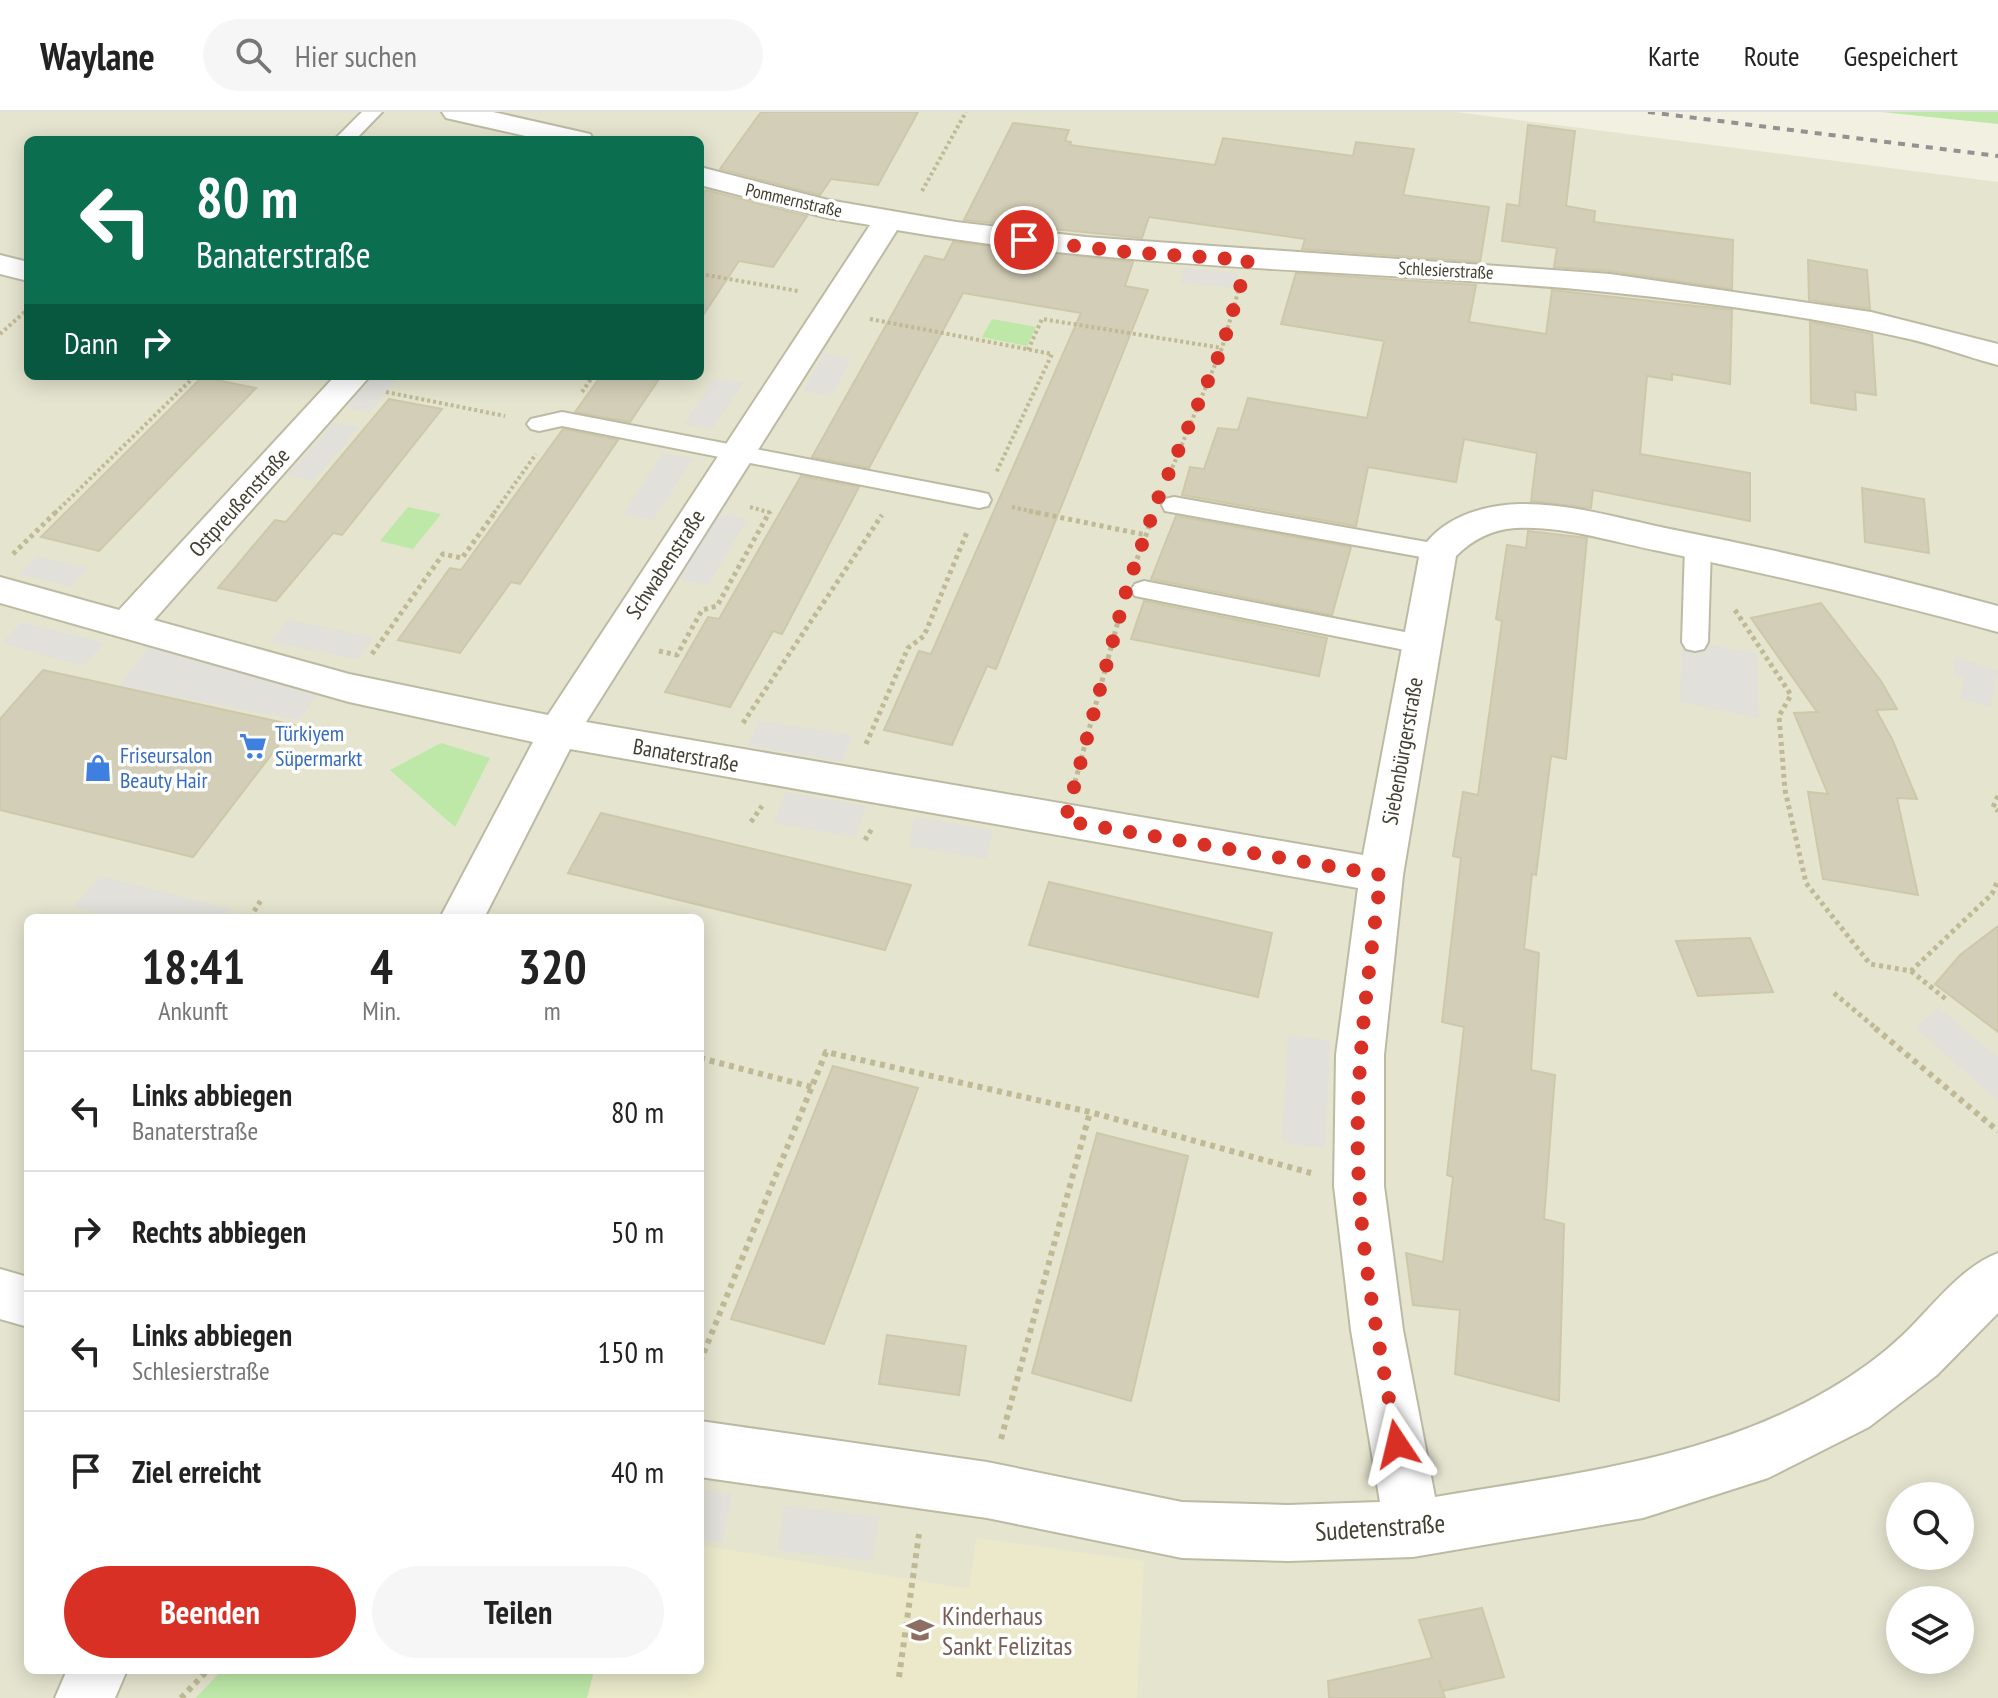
<!DOCTYPE html>
<html lang="de">
<head>
<meta charset="utf-8">
<style>
  :root { --surface:#fff; --page:#f6f6f6; --text:#222; --muted:#767676; --line:#e0e0e0; --accent:#d93025 }
  body { margin:0; font-family:"PT Sans Narrow",sans-serif; background:var(--page); color:var(--text); height:100vh; display:flex; flex-direction:column; font-size:30px; white-space:nowrap }
  * { box-sizing:border-box; margin:0 }
  p { font-size:26px; color:var(--muted) }
  .icon { flex:none; width:44px; height:44px; fill:none; stroke:currentColor; stroke-width:2; stroke-linecap:round; stroke-linejoin:round }
  .map { position:relative; flex:1; overflow:hidden }
  .sheet { position:absolute; left:24px; top:802px; width:680px; height:760px; display:flex; flex-direction:column; background:var(--surface); border-radius:12px; box-shadow:0 4px 20px #0003 }
  .sheet>* { flex:none }
  .top-card { position:absolute; left:24px; top:24px; width:680px; height:244px; border-radius:12px; box-shadow:0 4px 20px #0003; background:#0b6e4f; color:#fff; overflow:hidden }
  .controls { position:absolute; left:1886px; top:1370px; display:grid; gap:16px }
  .controls a { display:grid; place-items:center; width:88px; height:88px; border-radius:50%; background:var(--surface); box-shadow:0 4px 20px #0003; font-size:40px }
  .pin { position:absolute; display:grid; place-items:center; width:68px; height:68px; color:#fff; margin:-34px; border:4px solid #fff; border-radius:50%; box-shadow:0 2px 8px #0007 }
  .me { position:absolute; width:88px; margin:-44px; rotate:350deg; stroke-linejoin:round; filter:drop-shadow(0 0 6px #0008) }
  .turn { display:flex; align-items:center; gap:28px; height:168px; padding:0 40px; font-size:36px }
  .turn .icon { width:104px; height:104px; stroke-width:2.5 }
  .turn b { display:block; font-size:56px; line-height:68px }
  .then { display:flex; align-items:center; height:76px; padding:0 40px; background:#0003; gap:16px; font-size:30px }
  .eta { display:flex; justify-content:space-evenly; align-items:center; height:136px; text-align:center }
  .eta b { font-size:48px; font-weight:600; line-height:56px }
  .cta { display:flex; gap:16px; margin-top:auto; padding:16px 40px }
  .cta a { flex:1; height:92px; border-radius:48px; background:var(--accent); color:#fff; font-size:32px; font-weight:600; line-height:92px; text-align:center }
  .cta a+a { background:var(--page); color:var(--text) }
  ul { padding:0; list-style:none }
  li { display:flex; align-items:center; gap:24px; height:120px; padding:0 40px; border-top:2px solid var(--line) }
  li div { flex:1 }
  li b { display:block; font-size:30px }
  li em { font-style:normal }
  header { display:flex; align-items:center; gap:48px; box-sizing:border-box; height:112px; padding:0 40px; background:var(--surface); border-bottom:2px solid var(--line) }
  header strong { font-size:38px }
  nav { display:flex; gap:44px; margin-inline-start:auto; font-size:28px }
  .search { width:560px; height:72px; background:var(--page); display:flex; align-items:center; gap:20px; box-sizing:border-box; padding:0 28px; border-radius:44px; color:var(--muted); font-size:30px }
  .map>svg:first-child { display:block }
  .residential { fill:#e5e4cf; fill-rule:evenodd }
  .education { fill:#ebe9ca }
  .green { fill:#bde8a8 }
  .parking { fill:#e1e0db }
  .building { fill:#d3ceb7; stroke:#cec8aa; stroke-width:2 }
  .lines { fill:none; stroke-linecap:round; stroke-linejoin:round }
  .service-casing { stroke:#bdbaa4; stroke-width:4 }
  .minor-casing { stroke:#bdbaa4; stroke-width:4 }
  .path-far2 { stroke:#bfba95; stroke-width:4; stroke-dasharray:3 3; stroke-linecap:butt }
  .path-far1 { stroke:#bfba95; stroke-width:5; stroke-dasharray:4 4; stroke-linecap:butt }
  .path { stroke:#bfba95; stroke-width:6; stroke-dasharray:5 5; stroke-linecap:butt }
  .service { fill:#fff; fill-rule:evenodd }
  .minor { fill:#fff; fill-rule:evenodd }
  .rail { stroke:#929292; stroke-width:4; stroke-dasharray:7 7; stroke-linecap:butt }
  .route { stroke:#d93025; stroke-width:14; stroke-dasharray:0 25.2 }
  .labels { text-anchor:middle; dominant-baseline:central; stroke-width:7; stroke-linejoin:round; paint-order:stroke }
  .far-street-label { font-size:18px; fill:#434032; stroke:#fff }
  .street-label { font-size:22px; fill:#434032; stroke:#fff }
  .shop-label { font-size:22px; fill:#366cbe; stroke:#fff; text-anchor:start }
  .near-street-label { font-size:26px; fill:#434032; stroke:#fff }
  .near-education-label { font-size:26px; fill:#785e54; stroke:#fff; text-anchor:start }
</style>
</head>
<body>
<header>
<strong>Waylane</strong>
<div class="search"><svg class="icon" aria-label="search" viewBox="0 0 24 24"><circle cx="10" cy="10" r="6"/><path d="M15 15l6 6"/></svg>Hier suchen</div>
<nav><a>Karte</a><a>Route</a><a>Gespeichert</a></nav>
</header>
<div class="map">
<svg width="1998" height="1586" viewBox="0 0 1998 1586">
  <rect width="100%" height="100%" fill="#f1f0e1"/>
  <path class="residential" d="M0,0H1456L1998,70V1586H0ZM28,28H700V264H28ZM28,806H700V1558H28ZM1900,1384H1960V1444H1900ZM1900,1488H1960V1548H1900Z"/>
  <polygon class="education" points="976,1426 1144,1449 1137,1586 587,1586 594,1558 700,1558 700,1433 969,1477"/>
  <g class="green">
    <polygon points="1882,0 1998,0 1998,12"/>
    <polygon points="992,207 1036,215 1027,234 982,225"/>
    <polygon points="408,395 441,402 413,437 380,429"/>
    <polygon points="441,631 490,646 455,715 390,658"/>
    <polygon points="222,1558 594,1558 587,1586 196,1586"/>
  </g>
  <g class="parking">
    <polygon points="1183,156 1238,161 1236,176 1181,171"/>
    <polygon points="824,241 851,246 831,284 803,279"/>
    <polygon points="373,264 400,264 369,300 346,295"/>
    <polygon points="715,266 743,271 712,317 684,312"/>
    <polygon points="334,311 359,315 313,369 288,363"/>
    <polygon points="663,341 693,346 653,408 623,402"/>
    <polygon points="717,401 747,407 708,473 678,467"/>
    <polygon points="37,444 88,456 70,474 19,462"/>
    <polygon points="288,507 373,526 358,547 270,530"/>
    <polygon points="22,510 104,531 83,554 1,531"/>
    <polygon points="1683,528 1757,542 1759,606 1680,590"/>
    <polygon points="149,535 321,578 299,608 119,574"/>
    <polygon points="1955,545 1998,559 1990,595 1960,587 1964,566 1953,563"/>
    <polygon points="760,609 852,623 842,650 748,633"/>
    <polygon points="786,680 866,694 855,725 774,711"/>
    <polygon points="914,705 993,718 986,747 909,734"/>
    <polygon points="100,764 231,797 224,806 114,806 74,795"/>
    <polygon points="1938,896 1998,945 1998,989 1916,916"/>
    <polygon points="1288,923 1330,929 1325,1036 1282,1030"/>
    <polygon points="700,1377 732,1382 722,1430 700,1427"/>
    <polygon points="784,1394 879,1405 872,1449 778,1438"/>
  </g>
  <g class="building">
    <polygon points="761,0 918,0 878,73 831,67 820,83 720,57"/>
    <polygon points="1013,11 1069,18 1065,29 1071,30 1070,33 1215,53 1223,26 1353,44 1356,30 1414,37 1403,83 1489,95 1480,150 1302,137 1305,127 1149,105 1142,126 964,108"/>
    <polygon points="1528,13 1575,19 1566,94 1595,99 1594,110 1733,128 1732,177 1610,159 1554,155 1557,136 1502,129 1507,92 1519,94"/>
    <polygon points="706,78 807,104 773,155 739,149 700,208 700,85"/>
    <polygon points="953,130 1133,150 1125,174 1148,178 996,557 987,554 952,633 884,618 919,539 931,542 1081,201 963,181 869,356 812,345 925,144 944,148"/>
    <polygon points="1808,148 1867,158 1870,197 1809,188"/>
    <polygon points="1296,161 1476,173 1469,210 1546,222 1552,178 1732,198 1730,272 1672,262 1672,268 1647,264 1640,342 1750,361 1750,409 1593,378 1591,396 1531,389 1537,341 1464,327 1456,370 1368,355 1356,414 1182,383 1190,355 1204,357 1218,316 1238,318 1248,286 1367,306 1384,229 1281,212"/>
    <polygon points="1810,210 1872,222 1876,283 1855,280 1856,298 1811,291"/>
    <polygon points="601,264 661,264 630,310 575,300"/>
    <polygon points="202,265 256,276 99,439 41,425"/>
    <polygon points="389,287 442,297 342,423 333,421 276,489 218,476 275,408 286,410"/>
    <polygon points="563,317 618,328 520,472 511,470 460,541 398,528 450,456 461,458"/>
    <polygon points="801,364 859,375 782,522 773,519 730,595 665,580 708,505 719,507"/>
    <polygon points="1862,376 1924,387 1929,441 1865,430"/>
    <polygon points="1176,404 1351,435 1332,503 1151,467"/>
    <polygon points="1528,419 1587,426 1566,647 1551,644 1536,763 1532,762 1524,837 1539,841 1531,958 1555,963 1544,1107 1564,1112 1559,1289 1455,1262 1460,1198 1413,1193 1406,1141 1443,1150 1453,1065 1447,1063 1464,915 1442,910 1461,746 1453,744 1463,680 1478,683 1502,509 1496,507 1507,433 1526,436"/>
    <polygon points="1144,489 1327,526 1319,564 1131,527"/>
    <polygon points="1821,491 1881,569 1897,597 1876,598 1892,627 1917,687 1897,686 1918,783 1823,767 1808,680 1828,682 1794,601 1817,600 1751,506"/>
    <polygon points="43,558 294,613 193,745 0,698 0,607"/>
    <polygon points="601,701 847,759 911,773 885,838 568,761"/>
    <polygon points="1049,770 1272,821 1258,885 1029,833"/>
    <polygon points="1998,814 1998,920 1935,872 1960,843"/>
    <polygon points="1750,826 1773,880 1698,884 1676,829"/>
    <polygon points="833,954 918,976 824,1232 731,1207"/>
    <polygon points="1097,1021 1188,1044 1131,1289 1032,1261"/>
    <polygon points="887,1223 966,1234 959,1283 879,1272"/>
    <polygon points="1482,1496 1504,1565 1443,1579 1439,1568 1445,1586 1329,1586 1328,1569 1432,1546 1419,1508"/>
  </g>
  <g class="lines">
    <g class="service-casing">
      <g id="service">
        <polygon points="362,0 382,0 355,28 334,28"/>
        <polygon points="562,300 979,380 988,382 991,388 988,394 979,396 562,314 539,319 531,317 527,312 531,307"/>
        <polygon points="1174,385 1438,432 1447,434 1451,440 1447,446 1438,448 1165,399 1162,393 1165,387"/>
        <polygon points="1698,427 1707,429 1711,435 1708,530 1704,537 1695,539 1686,537 1682,530 1685,435 1689,429"/>
        <polygon points="1144,469 1420,523 1429,525 1433,532 1429,539 1420,541 1135,484 1131,478 1135,472"/>
      </g>
    </g>
    <g class="minor-casing">
      <g id="minor">
        <polygon points="442,0 493,0 590,22 594,28 543,28 446,6"/>
        <path d="M700,55L828,88L956,110L1086,125L1610,162L1871,200L1998,232V253C1967,245 1937,233 1905,226C1808,204 1706,190 1607,180C1371,157 1132,159 897,118L586,610L1363,743L1420,440C1440,406 1482,393 1520,392C1568,391 1618,406 1665,416C1777,438 1888,464 1998,494V520C1886,489 1773,463 1659,439C1613,430 1563,413 1515,416C1491,418 1473,427 1456,444L1403,763L1384,943V1074L1403,1218L1435,1385C1570,1362 1709,1348 1830,1277C1854,1263 1882,1243 1903,1223C1932,1195 1961,1155 1998,1141V1201L1937,1263L1869,1315L1768,1366L1643,1406L1413,1445L1288,1449L1182,1446L987,1406L700,1365V1309L987,1350L1182,1390L1288,1393L1380,1390L1351,1218L1334,1074L1336,943L1358,776L570,637L484,806H440L533,630L349,590L0,491V465L119,498L335,264H370L154,508L349,562L548,603L870,113L828,106L700,73Z"/>
        <polygon points="0,143 28,150 28,169 0,162"/>
        <polygon points="0,1157 28,1165 28,1215 0,1207"/>
        <polygon points="67,1558 127,1558 115,1586 55,1586"/>
      </g>
    </g>
    <g class="path-far2">
      <polyline points="922,79 966,0"/>
      <polyline points="700,162 798,179"/>
      <polyline points="870,207 1052,242 996,361"/>
      <polyline points="0,222 28,197"/>
      <polyline points="1028,238 1042,207 1222,236"/>
      <polyline points="386,280 505,304"/>
      <polyline points="582,280 593,264"/>
      <polyline points="1170,361 1222,236 1238,180"/>
      <polyline points="750,395 771,401"/>
      <polyline points="1012,395 1039,401"/>
      <polyline points="55,401 195,264"/>
      <polyline points="494,401 536,342"/>
    </g>
    <g class="path-far1">
      <polyline points="1029,399 1146,423"/>
      <polyline points="13,442 57,399"/>
      <polyline points="1137,447 1149,415"/>
      <polyline points="1735,498 1791,583 1779,604 1785,678 1806,771 1870,852 1911,859 1992,782 1998,768"/>
      <polyline points="659,539 677,543 702,498 717,494 770,399"/>
      <polyline points="372,542 443,442 462,446 496,399"/>
      <polyline points="743,611 882,403"/>
      <polyline points="866,632 908,536 924,524 967,420"/>
      <polyline points="1075,670 1120,502"/>
      <polyline points="1998,684 1993,695 1998,699"/>
      <polyline points="751,710 762,694"/>
      <polyline points="865,728 873,715"/>
      <polyline points="250,806 261,788"/>
      <polyline points="1911,859 1947,888"/>
      <polyline points="1834,881 1878,918"/>
    </g>
    <g class="path">
      <polyline points="1875,916 1998,1019"/>
      <polyline points="700,946 812,975"/>
      <polyline points="700,1250 826,940 1090,1000 1311,1061"/>
      <polyline points="1001,1327 1090,1000"/>
      <polyline points="899,1565 919,1422"/>
      <polyline points="181,1586 208,1558"/>
    </g>
    <use href="#service" class="service"/>
    <use href="#minor" class="minor"/>
    <polyline class="rail" points="1648,0 1998,44"/>
  </g>
  <g class="lines">
    <path class="route" d="M1024,128L1127,140L1248,148L1222,236L1157,389L1127,476L1065,709L1381,763C1368,866 1353,968 1359,1072C1363,1159 1382,1246 1397,1332"/>
  </g>
  <defs>
    <g id="supermarket-bare" transform="scale(2.16)"><path d="M-6-5.5h2.5l.6 2H6L4.5 2H-2.5L-4.4-4H-6ZM-1.5 3.2a1.3 1.3 0 1 0 .1 0ZM3 3.2a1.3 1.3 0 1 0 .1 0Z" fill="#3f7fe0" stroke="#fff" stroke-width="2.5" paint-order="stroke"/></g>
    <g id="shop-bare" transform="scale(2.16)"><path d="M-5-2.5h2.3a2.7 3.5 0 0 1 5.4 0H5L5.5 6h-11ZM-1.5-2.5h3a1.5 2.3 0 0 0-3 0Z" fill="#3f7fe0" stroke="#fff" stroke-width="2.5" paint-order="stroke"/></g>
    <g id="school-bare" transform="scale(2.16)"><path d="M0-5L7-2L0 1L-7-2ZM-4 1L0 2.5L4 1V4Q0 6-4 4Z" fill="#8d6e63" stroke="#fff" stroke-width="2.5" paint-order="stroke"/></g>
  </defs>
  <g fill-rule="evenodd">
    <use href="#supermarket-bare" x="253" y="634"/>
    <use href="#shop-bare" x="98" y="656"/>
    <use href="#school-bare" x="920" y="1518"/>
  </g>
  <g class="labels">
    <g class="far-street-label">
      <text transform="translate(794 88) rotate(13)">Pommernstraße</text>
      <text transform="translate(1446 158) rotate(3)">Schlesierstraße</text>
    </g>
    <g class="street-label">
      <text transform="translate(239 390) rotate(-48)">Ostpreußenstraße</text>
      <text transform="translate(665 452) rotate(-57)">Schwabenstraße</text>
      <text transform="translate(1402 639) rotate(-80)">Siebenbürgerstraße</text>
      <text transform="translate(686 643) rotate(10)">Banaterstraße</text>
    </g>
    <g class="shop-label">
      <text x="275" y="621">Türkiyem<tspan x="275" dy="25">Süpermarkt</tspan></text>
      <text x="120" y="643">Friseursalon<tspan x="120" dy="25">Beauty Hair</tspan></text>
    </g>
    <g class="near-street-label">
      <text transform="translate(1380 1415) rotate(-4)">Sudetenstraße</text>
    </g>
    <g class="near-education-label">
      <text x="942" y="1503">Kinderhaus<tspan x="942" dy="30">Sankt Felizitas</tspan></text>
    </g>
  </g>
</svg>
<div class="controls">
<a><svg class="icon" aria-label="search" viewBox="0 0 24 24"><circle cx="10" cy="10" r="6"/><path d="M15 15l6 6"/></svg></a>
<a><svg class="icon" aria-label="layers" viewBox="0 0 24 24"><path d="M12 4l9 5-9 5-9-5zM3 14l9 5 9-5"/></svg></a>
</div>
<div class="pin" style="left:1024px;top:128px;background:#d93025"><svg class="icon" aria-label="arrive" viewBox="0 0 24 24"><path d="M6 21V4h12l-3 4 3 4H6"/></svg></div>
<svg class="me" style="left:1397px;top:1332px" viewBox="-20 -20 40 40"><path d="M0-17L14 15 0 8-14 15z" fill="#d93025" stroke="#fff" stroke-width="4"/></svg>
<div class="top-card">
<div class="turn"><svg class="icon" aria-label="left" viewBox="0 0 24 24"><path d="M17 20v-9H6M10 6l-5 5 5 5"/></svg><div><b>80 m</b>Banaterstraße</div></div>
<div class="then">Dann<svg class="icon" aria-label="right" viewBox="0 0 24 24"><path d="M7 20v-9h11M14 6l5 5-5 5"/></svg></div>
</div>
<section class="sheet">
<div class="eta">
<div><b>18:41</b><p>Ankunft</p></div>
<div><b>4</b><p>Min.</p></div>
<div><b>320</b><p>m</p></div>
</div>
<ul>
<li><svg class="icon" aria-label="left" viewBox="0 0 24 24"><path d="M17 20v-9H6M10 6l-5 5 5 5"/></svg><div><b>Links abbiegen</b><p>Banaterstraße</p></div><em>80 m</em></li>
<li><svg class="icon" aria-label="right" viewBox="0 0 24 24"><path d="M7 20v-9h11M14 6l5 5-5 5"/></svg><div><b>Rechts abbiegen</b></div><em>50 m</em></li>
<li><svg class="icon" aria-label="left" viewBox="0 0 24 24"><path d="M17 20v-9H6M10 6l-5 5 5 5"/></svg><div><b>Links abbiegen</b><p>Schlesierstraße</p></div><em>150 m</em></li>
<li><svg class="icon" aria-label="arrive" viewBox="0 0 24 24"><path d="M6 21V4h12l-3 4 3 4H6"/></svg><div><b>Ziel erreicht</b></div><em>40 m</em></li>
</ul>
<div class="cta"><a>Beenden</a><a>Teilen</a></div>
</section>
</div>
</body>
</html>
